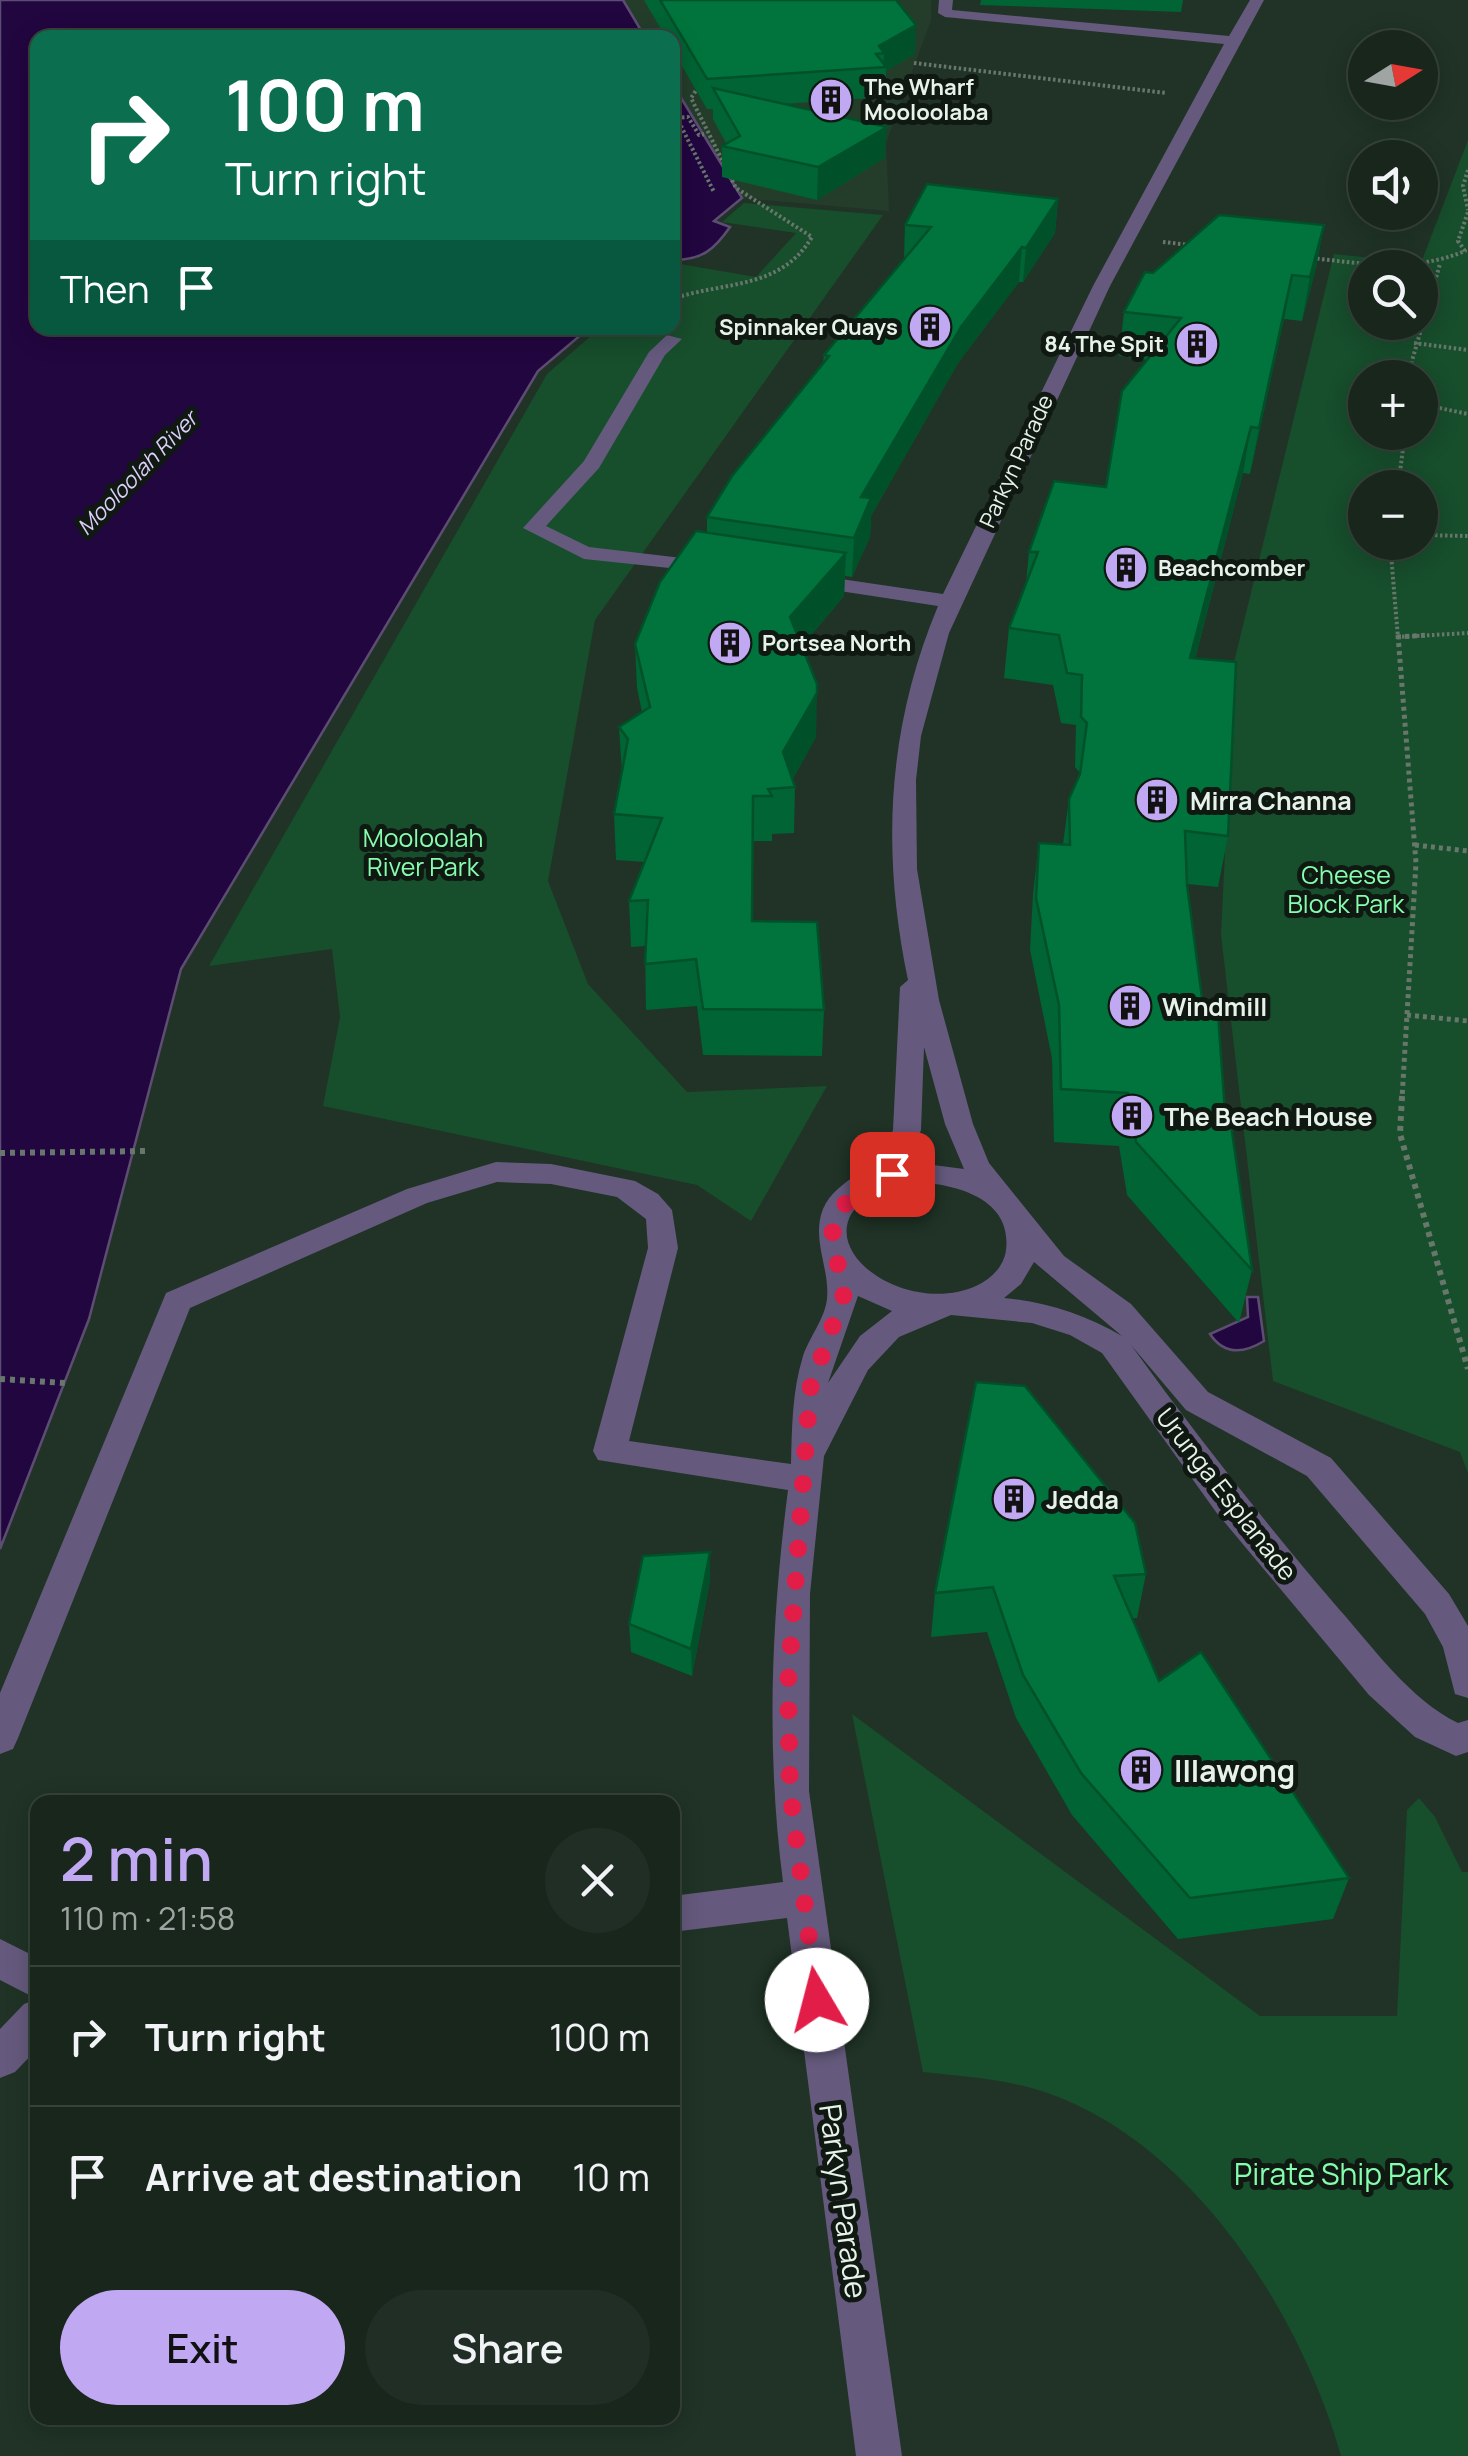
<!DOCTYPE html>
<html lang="en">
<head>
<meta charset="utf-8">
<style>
  :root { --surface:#18261c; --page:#212e25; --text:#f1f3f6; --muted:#9fa5a3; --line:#36433b; --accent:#c1a8f3 }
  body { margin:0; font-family:Manrope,sans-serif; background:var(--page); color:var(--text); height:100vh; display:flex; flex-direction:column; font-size:38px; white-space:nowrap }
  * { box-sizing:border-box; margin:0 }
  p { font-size:32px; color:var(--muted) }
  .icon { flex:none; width:55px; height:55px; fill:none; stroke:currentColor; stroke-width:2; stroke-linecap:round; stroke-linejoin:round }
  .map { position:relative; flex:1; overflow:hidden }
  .side { position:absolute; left:30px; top:1795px; width:650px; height:630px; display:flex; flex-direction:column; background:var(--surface); border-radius:20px; box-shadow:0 5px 25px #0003,0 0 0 2px var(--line) }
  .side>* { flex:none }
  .guide { position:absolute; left:30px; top:30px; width:650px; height:305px; border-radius:20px; box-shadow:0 5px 25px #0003,0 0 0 2px var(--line); background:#0b6e4f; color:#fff; overflow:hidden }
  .needle { width:65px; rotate:79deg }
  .controls { position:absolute; left:1348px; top:30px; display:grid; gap:20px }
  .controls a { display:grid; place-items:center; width:90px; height:90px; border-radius:50%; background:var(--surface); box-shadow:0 5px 25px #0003,0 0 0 2px var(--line); font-size:50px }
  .pin { position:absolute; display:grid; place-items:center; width:85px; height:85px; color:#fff; margin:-42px; border-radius:20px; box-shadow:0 5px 15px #0006 }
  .me { position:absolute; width:110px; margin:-55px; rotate:352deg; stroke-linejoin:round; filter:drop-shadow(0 0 8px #0008) }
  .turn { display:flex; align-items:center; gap:35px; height:210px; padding:0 30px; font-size:45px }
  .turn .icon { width:130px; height:130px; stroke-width:2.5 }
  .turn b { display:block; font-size:70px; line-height:85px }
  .then { display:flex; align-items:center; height:95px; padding:0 30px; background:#0003; gap:20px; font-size:38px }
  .round { display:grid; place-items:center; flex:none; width:105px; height:105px; border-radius:52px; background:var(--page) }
  .overview { display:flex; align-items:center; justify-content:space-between; height:170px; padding:0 30px }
  h1 { font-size:60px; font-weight:600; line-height:75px; color:var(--accent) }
  .primary-button { display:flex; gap:20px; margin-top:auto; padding:20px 30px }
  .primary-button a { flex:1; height:115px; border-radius:60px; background:var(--accent); color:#111; font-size:40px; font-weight:600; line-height:115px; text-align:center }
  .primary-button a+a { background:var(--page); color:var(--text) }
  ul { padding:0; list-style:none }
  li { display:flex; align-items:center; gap:30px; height:140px; padding:0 30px; border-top:2px solid var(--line) }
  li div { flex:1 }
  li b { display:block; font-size:38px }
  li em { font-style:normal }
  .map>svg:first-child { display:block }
  .built { fill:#243d2b }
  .green { fill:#174e2c; fill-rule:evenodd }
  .water { fill:#220640; stroke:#5d4d73; stroke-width:2.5 }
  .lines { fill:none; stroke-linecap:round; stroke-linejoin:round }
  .path-far2 { stroke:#67776c; stroke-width:4; stroke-dasharray:2.5 2.5; stroke-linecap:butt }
  .path-far1 { stroke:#67776c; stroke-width:5; stroke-dasharray:4 4; stroke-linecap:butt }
  .path { stroke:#67776c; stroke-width:6; stroke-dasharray:5 5; stroke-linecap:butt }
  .minor { fill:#655a7d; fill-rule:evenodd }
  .wall { fill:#006434 }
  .shaded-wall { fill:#00512a }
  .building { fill:#00743c; stroke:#00512a; stroke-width:2.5 }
  .route { stroke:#e11d48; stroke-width:18; stroke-dasharray:0 32.4 }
  .labels { text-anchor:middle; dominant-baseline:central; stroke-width:10; stroke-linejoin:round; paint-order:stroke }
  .far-poi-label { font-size:22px; font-weight:bold; fill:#e7f2ea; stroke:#101812; text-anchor:start }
  .far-street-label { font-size:22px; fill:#e7f2ea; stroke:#101812 }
  .far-water-label { font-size:22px; font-style:italic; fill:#dbcefa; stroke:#101812 }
  .poi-label { font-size:25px; font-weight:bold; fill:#e7f2ea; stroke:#101812; text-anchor:start }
  .park-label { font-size:25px; fill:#85fdae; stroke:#101812 }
  .street-label { font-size:25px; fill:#e7f2ea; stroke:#101812 }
  .near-poi-label { font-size:30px; font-weight:bold; fill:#e7f2ea; stroke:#101812; text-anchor:start }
  .near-park-label { font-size:30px; fill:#85fdae; stroke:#101812 }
  .near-street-label { font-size:30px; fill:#e7f2ea; stroke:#101812 }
</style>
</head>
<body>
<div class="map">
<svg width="1468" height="2456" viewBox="0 0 1468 2456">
  <rect width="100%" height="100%" fill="#203326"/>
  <polygon class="built" points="624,0 931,0 931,20 886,143 889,211 742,198 673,83 672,38 645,37"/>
  <g class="green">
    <path d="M1468,140V1473L1460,1452L1273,1381L1221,935L1234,662L1334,254L1421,263ZM1365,268H1420V322H1365ZM1365,378H1420V432H1365ZM1365,488H1420V542H1365Z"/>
    <polygon points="744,203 883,215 595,620 548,881 588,984 687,1092 827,1086 751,1221 697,1185 323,1106 340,1017 332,949 209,966 547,374 600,328 672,328 674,263 756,277 796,233 722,222"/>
    <path d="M852,1714L1260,2016H1397L1407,1810L1419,1798L1435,1817L1462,1872H1468V2456H1341C1301,2314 1195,2146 1050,2094C1010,2079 966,2077 923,2072Z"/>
  </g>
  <g class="water">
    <polygon points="0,0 623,0 645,37 38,38 38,328 589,328 538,371 181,969 89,1319 0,1549"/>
    <path d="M672,83L742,198L714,221L730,227C714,250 702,260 673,260Z"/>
    <path d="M1247,1297H1258L1264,1341C1243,1354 1224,1355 1210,1334L1248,1317Z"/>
  </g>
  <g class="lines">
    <g class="path-far2">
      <polyline points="914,63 1166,93"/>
      <polyline points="672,108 714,192"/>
      <polyline points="677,118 688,117 699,135 704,134"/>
      <polyline points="1468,170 1463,186 1468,210"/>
      <polyline points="1163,242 1190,245"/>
      <path d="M1312,258C1365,264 1415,272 1465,251L1458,241L1468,212"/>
      <path d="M672,299C725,281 780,290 812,237L736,188L691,98L699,86"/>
      <polyline points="1414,343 1468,350"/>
      <polyline points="1407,378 1440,264"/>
      <polyline points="1420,404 1468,414"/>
      <polyline points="1398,488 1405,432"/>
      <polyline points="1420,535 1468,536"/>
      <polyline points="1390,542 1398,638"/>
      <polyline points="1397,637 1468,633"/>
    </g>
    <g class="path-far1">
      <polyline points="1398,635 1416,863 1402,1099"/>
      <polyline points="1397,637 1429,635"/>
      <polyline points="1415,845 1468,851"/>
      <polyline points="1407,1015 1468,1021"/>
    </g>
    <g class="path">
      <polyline points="1402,1096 1400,1134 1468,1369"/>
      <polyline points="0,1153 149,1151"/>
      <polyline points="0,1379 65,1383"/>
    </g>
    <g class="minor">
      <path d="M939,0H953L952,10L1229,36L1250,0H1264L1110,286L949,633L921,736L916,780L917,869L939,1000L973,1124L989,1163L1064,1256L1131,1304L1208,1392L1331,1458L1449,1594L1468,1626V1698L1455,1694L1443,1647L1425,1614L1307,1476L1186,1410L1131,1345C1197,1436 1265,1523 1338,1608C1374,1648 1409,1699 1458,1723L1468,1720V1752L1456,1756L1415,1737L1369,1695L1216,1512L1102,1353L1070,1335L1032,1323L951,1315L899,1337L868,1370L824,1456L810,1594L809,1791L902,2456H856L787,1918L672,1932V1896L783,1882C766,1751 771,1621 788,1490L598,1460L593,1451L648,1248L646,1219L617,1197L551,1184L497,1182L427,1203L190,1308L18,1738L13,1749L0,1754V1693L166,1293L407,1189L496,1162L551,1164L635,1181L658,1194L672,1210L678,1248L629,1441L791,1464C792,1427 792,1392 803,1356C809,1338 825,1318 827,1299C830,1268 811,1239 823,1209C837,1176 879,1174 893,1130L900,987L908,980C881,850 887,728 938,606L807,586L796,580L807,574L943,594L1093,286L1224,44L945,17L938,13ZM924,1047L945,1124L964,1169L910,1162L921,1130ZM907,1182C948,1182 1013,1195 1006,1250C1004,1266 992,1278 978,1285C905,1320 799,1243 870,1195C880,1188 896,1186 907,1182ZM1034,1262L1122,1336C1085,1315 1047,1302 1004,1298L1021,1284ZM858,1296L892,1311L860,1336L828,1383Z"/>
      <polygon points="667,335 682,339 665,355 599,468 546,526 589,547 724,563 727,567 717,573 584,559 523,528 584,461 649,352"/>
      <polygon points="0,1939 38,1958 38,2048 15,2072 0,2078 0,2029 24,2004 37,1999 0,1980"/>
    </g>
  </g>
  <g class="wall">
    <polygon points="644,0 896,0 915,54 886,71 885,97 783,104 885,158 817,200 722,177 722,146 726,143 713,119 713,109 707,109 672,49 672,38 666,38"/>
    <polygon points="981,0 1183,0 1181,12 980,5"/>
    <polygon points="1058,199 1055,233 1023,282 1019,282 958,363 871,516 870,537 852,577 845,576 844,596 802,646 816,737 792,780 795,787 794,833 772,834 772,841 753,841 752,921 824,1010 822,1056 703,1055 697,1006 646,1010 645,946 631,947 629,901 645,862 616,860 614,814 622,773 619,727 642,712 637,688 635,644 707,533 707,517 823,363 824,355 904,259 905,225"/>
    <polygon points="1324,225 1316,268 1302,321 1284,319 1250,474 1243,473 1195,659 1228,836 1218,887 1187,884 1204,1013 1226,1125 1252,1270 1239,1323 1127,1195 1119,1146 1054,1142 1052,1058 1030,950 1033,894 1039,843 1063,844 1069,799 1080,773 1075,767 1076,725 1061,723 1053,685 1004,678 1009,628 1026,583 1029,552 1106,487 1148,360 1119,356 1124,312 1153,273"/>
    <polygon points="710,1552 710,1580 692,1676 631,1652 629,1624"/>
    <polygon points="1146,1574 1137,1618 1132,1618 1159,1681 1349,1878 1333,1919 1178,1939 1072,1815 1016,1718 987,1632 931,1637 935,1593"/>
  </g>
  <g class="shaded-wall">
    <polygon points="916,25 915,54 886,71 886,67 883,67 884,53 879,46"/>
    <polygon points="887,127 885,158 817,200 818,167"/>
    <polygon points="1058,199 1055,233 1023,282 1026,248"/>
    <polygon points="1324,225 1316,268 1302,321 1310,277"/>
    <polygon points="1022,247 1019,282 958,363 871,516 870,537 852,577 854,538 861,497 961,327"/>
    <polygon points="1292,275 1284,319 1250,474 1259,428"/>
    <polygon points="1251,427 1243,473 1182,708 1190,658"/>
    <polygon points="846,553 844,596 789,661 790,617"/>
    <polygon points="817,693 816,737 788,788 783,752"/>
    <polygon points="710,1552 710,1580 692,1676 691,1649"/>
  </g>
  <g class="building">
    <polygon points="660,0 896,0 916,25 879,46 884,53 876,54 886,67 707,79"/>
    <polygon points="713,88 887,127 818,167 722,146 740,136"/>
    <polygon points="927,184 1058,199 1026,248 1022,247 961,327 861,497 871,498 854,538 707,517 732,476 829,356 824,355 931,227 905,225"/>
    <polygon points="1219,215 1324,225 1310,277 1292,275 1259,428 1251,427 1190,658 1236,662 1228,836 1185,831 1187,885 1204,1013 1218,1014 1226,1125 1231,1125 1252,1270 1136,1142 1128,1093 1061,1089 1059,1005 1036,898 1039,843 1070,845 1069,799 1080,774 1087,723 1081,717 1082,675 1067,673 1059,635 1009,628 1038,552 1029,552 1054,481 1106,487 1122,391 1181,318 1124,312 1145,272 1153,273"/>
    <polygon points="696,531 846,553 790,617 817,684 817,693 783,752 795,787 768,789 772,796 753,796 752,921 817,922 824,1010 703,1009 696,959 645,964 648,900 629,901 662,818 614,814 628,739 619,727 650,707 635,644 660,582"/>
    <polygon points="976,1382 1025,1386 1135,1523 1146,1574 1114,1576 1159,1681 1201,1652 1349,1878 1190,1898 1081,1773 1023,1675 993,1587 935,1593"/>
    <polygon points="710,1552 691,1649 629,1624 643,1556"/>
  </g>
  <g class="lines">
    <polyline class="route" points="817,2000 790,1790 788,1684 810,1389 844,1294 832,1236 836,1214 858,1190 892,1174"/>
  </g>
  <defs>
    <g id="building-disc" transform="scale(2.25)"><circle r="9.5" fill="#c1a8f3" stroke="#101812"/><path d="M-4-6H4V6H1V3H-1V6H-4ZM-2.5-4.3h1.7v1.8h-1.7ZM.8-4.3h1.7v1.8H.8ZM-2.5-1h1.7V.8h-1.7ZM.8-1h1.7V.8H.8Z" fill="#111"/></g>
  </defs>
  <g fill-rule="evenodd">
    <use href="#building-disc" x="831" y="100"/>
    <use href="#building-disc" x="930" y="327"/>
    <use href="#building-disc" x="1197" y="344"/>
    <use href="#building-disc" x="1126" y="568"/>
    <use href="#building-disc" x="730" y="643"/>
    <use href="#building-disc" x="1157" y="800"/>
    <use href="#building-disc" x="1130" y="1006"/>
    <use href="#building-disc" x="1132" y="1116"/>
    <use href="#building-disc" x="1014" y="1499"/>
    <use href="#building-disc" x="1141" y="1770"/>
  </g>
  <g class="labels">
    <g class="far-poi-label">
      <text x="864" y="87">The Wharf<tspan x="864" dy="25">Mooloolaba</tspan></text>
      <text x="898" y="327" text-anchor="end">Spinnaker Quays</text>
      <text x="1164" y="344" text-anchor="end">84 The Spit</text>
      <text x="1158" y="568">Beachcomber</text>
      <text x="762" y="643">Portsea North</text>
    </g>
    <g class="far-street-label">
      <text transform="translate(1016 461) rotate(-65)">Parkyn Parade</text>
    </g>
    <g class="far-water-label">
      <text transform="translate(137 473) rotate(-46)">Mooloolah River</text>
    </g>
    <g class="poi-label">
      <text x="1190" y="800">Mirra Channa</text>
      <text x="1162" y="1006">Windmill</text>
      <text x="1164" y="1116">The Beach House</text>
      <text x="1046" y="1499">Jedda</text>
    </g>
    <g class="park-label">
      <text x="423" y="837">Mooloolah<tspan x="423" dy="29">River Park</tspan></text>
      <text x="1346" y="874">Cheese<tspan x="1346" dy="29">Block Park</tspan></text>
    </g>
    <g class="street-label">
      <text transform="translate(1227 1494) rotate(52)">Urunga Esplanade</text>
    </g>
    <g class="near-poi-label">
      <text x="1174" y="1770">Illawong</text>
    </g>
    <g class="near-park-label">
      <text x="1341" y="2173">Pirate Ship Park</text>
    </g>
    <g class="near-street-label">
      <text transform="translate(844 2201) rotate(82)">Parkyn Parade</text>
    </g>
  </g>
</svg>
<div class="controls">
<a><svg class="needle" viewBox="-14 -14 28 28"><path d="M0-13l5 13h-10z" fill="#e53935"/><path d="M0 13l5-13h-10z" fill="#9fa5a3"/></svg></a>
<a><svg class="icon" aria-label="sound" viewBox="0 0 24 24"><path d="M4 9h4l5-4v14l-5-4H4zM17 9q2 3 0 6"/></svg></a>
<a><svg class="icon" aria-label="search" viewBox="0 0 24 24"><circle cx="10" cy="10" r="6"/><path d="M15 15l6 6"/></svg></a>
<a>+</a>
<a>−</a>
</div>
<div class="pin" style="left:892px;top:1174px;background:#d93025"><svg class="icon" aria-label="arrive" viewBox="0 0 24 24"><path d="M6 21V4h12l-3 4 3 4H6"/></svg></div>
<svg class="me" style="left:817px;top:2000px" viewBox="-20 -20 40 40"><circle r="19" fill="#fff"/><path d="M0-13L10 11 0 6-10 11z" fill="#e11d48"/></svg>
<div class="guide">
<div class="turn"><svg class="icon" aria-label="right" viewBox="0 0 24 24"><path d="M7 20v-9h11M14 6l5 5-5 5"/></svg><div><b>100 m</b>Turn right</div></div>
<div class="then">Then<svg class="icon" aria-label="arrive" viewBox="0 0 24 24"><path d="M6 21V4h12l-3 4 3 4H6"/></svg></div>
</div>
<section class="side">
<div class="overview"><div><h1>2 min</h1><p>110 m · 21:58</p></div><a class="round"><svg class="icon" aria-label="close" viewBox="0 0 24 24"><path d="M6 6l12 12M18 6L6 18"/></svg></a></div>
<ul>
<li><svg class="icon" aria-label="right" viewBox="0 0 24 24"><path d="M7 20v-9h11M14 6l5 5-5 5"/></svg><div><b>Turn right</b></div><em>100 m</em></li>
<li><svg class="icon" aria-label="arrive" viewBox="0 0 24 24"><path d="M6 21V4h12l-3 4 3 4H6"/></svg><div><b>Arrive at destination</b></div><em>10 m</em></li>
</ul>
<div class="primary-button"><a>Exit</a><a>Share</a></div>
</section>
</div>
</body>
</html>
